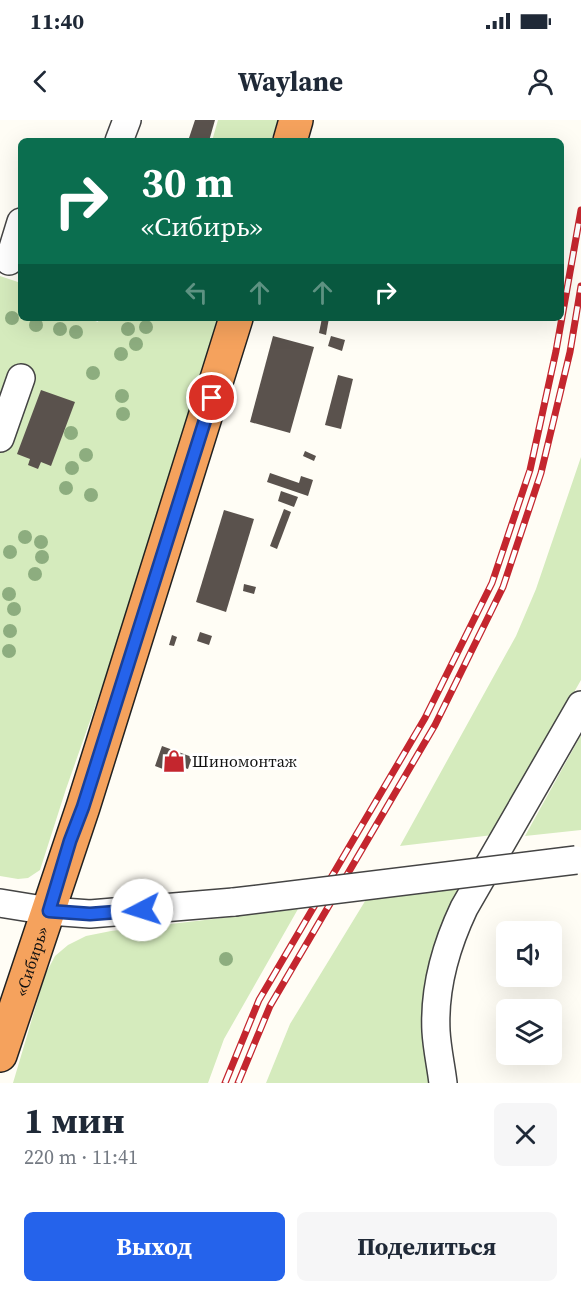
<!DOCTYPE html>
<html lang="ru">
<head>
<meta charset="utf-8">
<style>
  :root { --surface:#fff; --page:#f6f6f7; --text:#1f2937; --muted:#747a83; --accent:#2563eb }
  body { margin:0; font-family:"Source Serif 4",serif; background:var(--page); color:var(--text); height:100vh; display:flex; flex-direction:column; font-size:22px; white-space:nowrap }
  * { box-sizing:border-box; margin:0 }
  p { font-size:20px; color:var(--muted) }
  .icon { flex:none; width:33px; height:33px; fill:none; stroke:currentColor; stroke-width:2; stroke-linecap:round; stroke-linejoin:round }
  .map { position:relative; height:963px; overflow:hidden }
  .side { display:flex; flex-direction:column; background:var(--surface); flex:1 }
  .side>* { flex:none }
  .top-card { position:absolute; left:18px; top:18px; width:546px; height:183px; border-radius:9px; box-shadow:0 6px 24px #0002; background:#0b6e4f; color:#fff; overflow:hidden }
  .buttons { position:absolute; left:496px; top:801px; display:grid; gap:12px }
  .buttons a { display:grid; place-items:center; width:66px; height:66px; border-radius:9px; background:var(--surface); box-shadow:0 6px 24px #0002; font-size:30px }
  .pin { position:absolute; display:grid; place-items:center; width:51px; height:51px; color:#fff; margin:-26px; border:3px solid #fff; border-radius:50%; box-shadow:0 2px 6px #0007 }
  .me { position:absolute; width:66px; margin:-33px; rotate:265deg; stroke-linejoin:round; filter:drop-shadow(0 0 4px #0008) }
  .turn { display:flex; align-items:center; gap:21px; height:126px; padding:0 24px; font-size:27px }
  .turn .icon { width:78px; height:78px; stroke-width:2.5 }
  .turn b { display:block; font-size:42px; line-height:51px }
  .lanes { display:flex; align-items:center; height:57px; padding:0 24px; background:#0003; justify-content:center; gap:30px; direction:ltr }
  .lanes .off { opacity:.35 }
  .round { display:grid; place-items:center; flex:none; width:63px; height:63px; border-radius:9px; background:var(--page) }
  .summary { display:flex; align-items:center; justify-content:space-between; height:102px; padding:0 24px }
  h1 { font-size:36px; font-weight:700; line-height:45px }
  .button { display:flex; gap:12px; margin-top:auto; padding:12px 24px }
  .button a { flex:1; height:69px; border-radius:9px; background:var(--accent); color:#fff; font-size:24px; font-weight:700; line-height:69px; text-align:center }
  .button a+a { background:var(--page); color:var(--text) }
  .status { display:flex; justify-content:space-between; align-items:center; height:42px; padding:0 30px; background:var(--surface); direction:ltr }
  .status svg { height:16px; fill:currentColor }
  header { display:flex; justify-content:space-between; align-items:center; height:78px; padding:0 24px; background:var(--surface); font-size:27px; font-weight:700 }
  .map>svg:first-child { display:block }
  .green { fill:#d5ebbd }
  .building { fill:#5a524d }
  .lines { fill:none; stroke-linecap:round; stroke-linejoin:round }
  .minor-casing { stroke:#444; stroke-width:30 }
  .highway-casing { stroke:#222; stroke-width:36 }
  .minor { stroke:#fff; stroke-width:27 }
  .highway { stroke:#f5a25d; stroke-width:33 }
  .rail-casing { stroke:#c4262e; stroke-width:7 }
  .rail { stroke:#fff; stroke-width:4.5; stroke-dasharray:14; stroke-linecap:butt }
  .minor-bridge-casing { stroke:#444; stroke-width:30; stroke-linecap:butt }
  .minor-bridge { stroke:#fff; stroke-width:27 }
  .tree { fill:#8dad7f }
  .route-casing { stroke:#184099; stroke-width:15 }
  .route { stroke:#2563eb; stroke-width:10 }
  .labels { text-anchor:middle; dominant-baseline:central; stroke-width:6; stroke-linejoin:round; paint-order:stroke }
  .poi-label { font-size:16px; fill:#111; stroke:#fff; text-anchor:start }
  .street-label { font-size:16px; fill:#111; stroke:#fff }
</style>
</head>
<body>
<div class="status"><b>11:40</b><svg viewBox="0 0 49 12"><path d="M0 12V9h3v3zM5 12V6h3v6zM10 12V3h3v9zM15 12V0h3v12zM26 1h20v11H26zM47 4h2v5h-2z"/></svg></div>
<header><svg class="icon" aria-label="back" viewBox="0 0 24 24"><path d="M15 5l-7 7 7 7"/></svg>Waylane<svg class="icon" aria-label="person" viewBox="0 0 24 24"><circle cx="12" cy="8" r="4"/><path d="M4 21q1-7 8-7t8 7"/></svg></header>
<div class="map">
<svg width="581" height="963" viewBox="0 0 581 963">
  <rect width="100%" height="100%" fill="#fffdf5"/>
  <g class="green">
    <polygon points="218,0 278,0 271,21 212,21"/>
    <polygon points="0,156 21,163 21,198 87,198 98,202 99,198 219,198 186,310 120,516 66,669 40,750 28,758 18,759 0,756"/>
    <polygon points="581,337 581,560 493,715 400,726 516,516 536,469"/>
    <polygon points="581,615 581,710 525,716"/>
    <polygon points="467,762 426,891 425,940 429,963 266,963 290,904 370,773"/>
    <polygon points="298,789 224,919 208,963 13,963 45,855 55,836 68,825 86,816 111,811"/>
  </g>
  <g class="building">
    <polygon points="195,0 215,0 209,21 188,21"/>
    <polygon points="322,198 329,198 326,215 319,213"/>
    <polygon points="273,216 314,227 290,313 250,302"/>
    <polygon points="331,216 345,220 342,231 328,226"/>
    <polygon points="338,255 353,259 341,309 325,305"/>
    <polygon points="41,270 75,282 51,346 41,342 38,349 28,345 30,339 17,334"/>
    <polygon points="305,331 316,336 314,341 303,336"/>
    <polygon points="270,353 299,363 301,356 313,360 308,376 267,362"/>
    <polygon points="281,371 298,377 294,387 278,381"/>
    <polygon points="284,389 291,392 277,429 270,426"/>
    <polygon points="224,390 254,399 226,492 196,482"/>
    <polygon points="244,464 256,467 254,474 243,471"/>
    <polygon points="200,512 212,516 209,525 197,521"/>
    <polygon points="172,515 177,517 174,526 169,525"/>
    <polygon points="162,626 192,637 188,649 179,646 176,654 155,646"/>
  </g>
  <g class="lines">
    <g class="minor-casing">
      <g id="minor">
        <polyline points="119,21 127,0"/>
        <polyline points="9,141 21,102"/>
        <polyline points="0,318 21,258"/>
        <polyline points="0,783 49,791 90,794 234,782"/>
        <path d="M443,963C441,946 437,929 436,911C434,869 446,826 464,788L581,585"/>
      </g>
    </g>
    <g class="highway-casing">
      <g id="highway">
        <polyline points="290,21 296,0"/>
        <path id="s1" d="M0,935L83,687L236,198"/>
      </g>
    </g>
    <use href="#minor" class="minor"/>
    <use href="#highway" class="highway"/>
    <g class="rail-casing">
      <g id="rail">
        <polyline points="225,963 259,880 425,598 492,463 530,350 556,231 581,90"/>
        <polyline points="238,963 270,886 435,605 503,467 541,353 570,232 581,166"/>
      </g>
    </g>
    <use href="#rail" class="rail"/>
    <g class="minor-bridge-casing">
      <polyline id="minor-bridge" points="234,782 576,740"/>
    </g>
    <use href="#minor-bridge" class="minor-bridge"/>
  </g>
  <g class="tree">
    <circle cx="12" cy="198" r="7"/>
    <circle cx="36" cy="205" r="7"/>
    <circle cx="146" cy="207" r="7"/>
    <circle cx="60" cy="209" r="7"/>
    <circle cx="128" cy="209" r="7"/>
    <circle cx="76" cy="212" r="7"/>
    <circle cx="136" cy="224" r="7"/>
    <circle cx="121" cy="234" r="7"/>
    <circle cx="93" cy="253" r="7"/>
    <circle cx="122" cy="276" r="7"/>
    <circle cx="123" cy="294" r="7"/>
    <circle cx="71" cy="313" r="7"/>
    <circle cx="86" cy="335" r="7"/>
    <circle cx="72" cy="348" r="7"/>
    <circle cx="66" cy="368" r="7"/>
    <circle cx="91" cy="375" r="7"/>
    <circle cx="25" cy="417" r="7"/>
    <circle cx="41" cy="422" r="7"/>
    <circle cx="10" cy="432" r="7"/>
    <circle cx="42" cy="437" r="7"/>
    <circle cx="35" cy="454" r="7"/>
    <circle cx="9" cy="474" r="7"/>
    <circle cx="14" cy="489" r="7"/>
    <circle cx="10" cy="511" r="7"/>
    <circle cx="9" cy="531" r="7"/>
    <circle cx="226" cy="839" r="7"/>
  </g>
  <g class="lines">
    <g class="route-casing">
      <polyline id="route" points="142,790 90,794 49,791 70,721 83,687 212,278"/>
    </g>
    <use href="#route" class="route"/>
  </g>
  <defs>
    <g id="shop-bare" transform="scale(1.8)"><path d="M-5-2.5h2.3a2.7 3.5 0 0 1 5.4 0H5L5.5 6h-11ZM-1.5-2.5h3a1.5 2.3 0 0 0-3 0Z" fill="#c4262e" stroke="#fff" stroke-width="2.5" paint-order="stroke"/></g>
  </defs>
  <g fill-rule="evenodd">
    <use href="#shop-bare" x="174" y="641"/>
  </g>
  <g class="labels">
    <g class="poi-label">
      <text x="192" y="641">Шиномонтаж</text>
    </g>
    <g class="street-label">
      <text stroke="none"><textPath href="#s1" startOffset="99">«Сибирь»</textPath></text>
    </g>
  </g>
</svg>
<div class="buttons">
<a><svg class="icon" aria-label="sound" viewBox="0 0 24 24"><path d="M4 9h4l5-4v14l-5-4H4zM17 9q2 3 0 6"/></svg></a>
<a><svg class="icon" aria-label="layers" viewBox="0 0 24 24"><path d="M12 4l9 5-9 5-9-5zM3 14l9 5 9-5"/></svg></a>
</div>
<div class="pin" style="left:212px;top:278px;background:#d93025"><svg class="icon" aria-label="arrive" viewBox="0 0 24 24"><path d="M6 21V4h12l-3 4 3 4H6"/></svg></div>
<svg class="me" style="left:142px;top:790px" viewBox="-20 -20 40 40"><circle r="19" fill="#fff"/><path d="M0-13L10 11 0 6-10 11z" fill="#2563eb"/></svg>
<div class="top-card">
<div class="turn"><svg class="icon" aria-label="right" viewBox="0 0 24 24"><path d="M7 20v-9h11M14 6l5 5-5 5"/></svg><div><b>30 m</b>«Сибирь»</div></div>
<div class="lanes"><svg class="icon off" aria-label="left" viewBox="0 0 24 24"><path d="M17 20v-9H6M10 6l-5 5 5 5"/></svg><svg class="icon off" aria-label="ahead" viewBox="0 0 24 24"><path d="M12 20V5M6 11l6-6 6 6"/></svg><svg class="icon off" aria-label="ahead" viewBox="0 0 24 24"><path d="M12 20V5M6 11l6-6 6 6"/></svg><svg class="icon" aria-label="right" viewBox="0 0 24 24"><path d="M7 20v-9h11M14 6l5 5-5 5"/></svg></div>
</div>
</div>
<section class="side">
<div class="summary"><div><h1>1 мин</h1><p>220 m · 11:41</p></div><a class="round"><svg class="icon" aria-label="close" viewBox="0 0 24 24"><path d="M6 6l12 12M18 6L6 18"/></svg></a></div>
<div class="button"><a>Выход</a><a>Поделиться</a></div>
</section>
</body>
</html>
